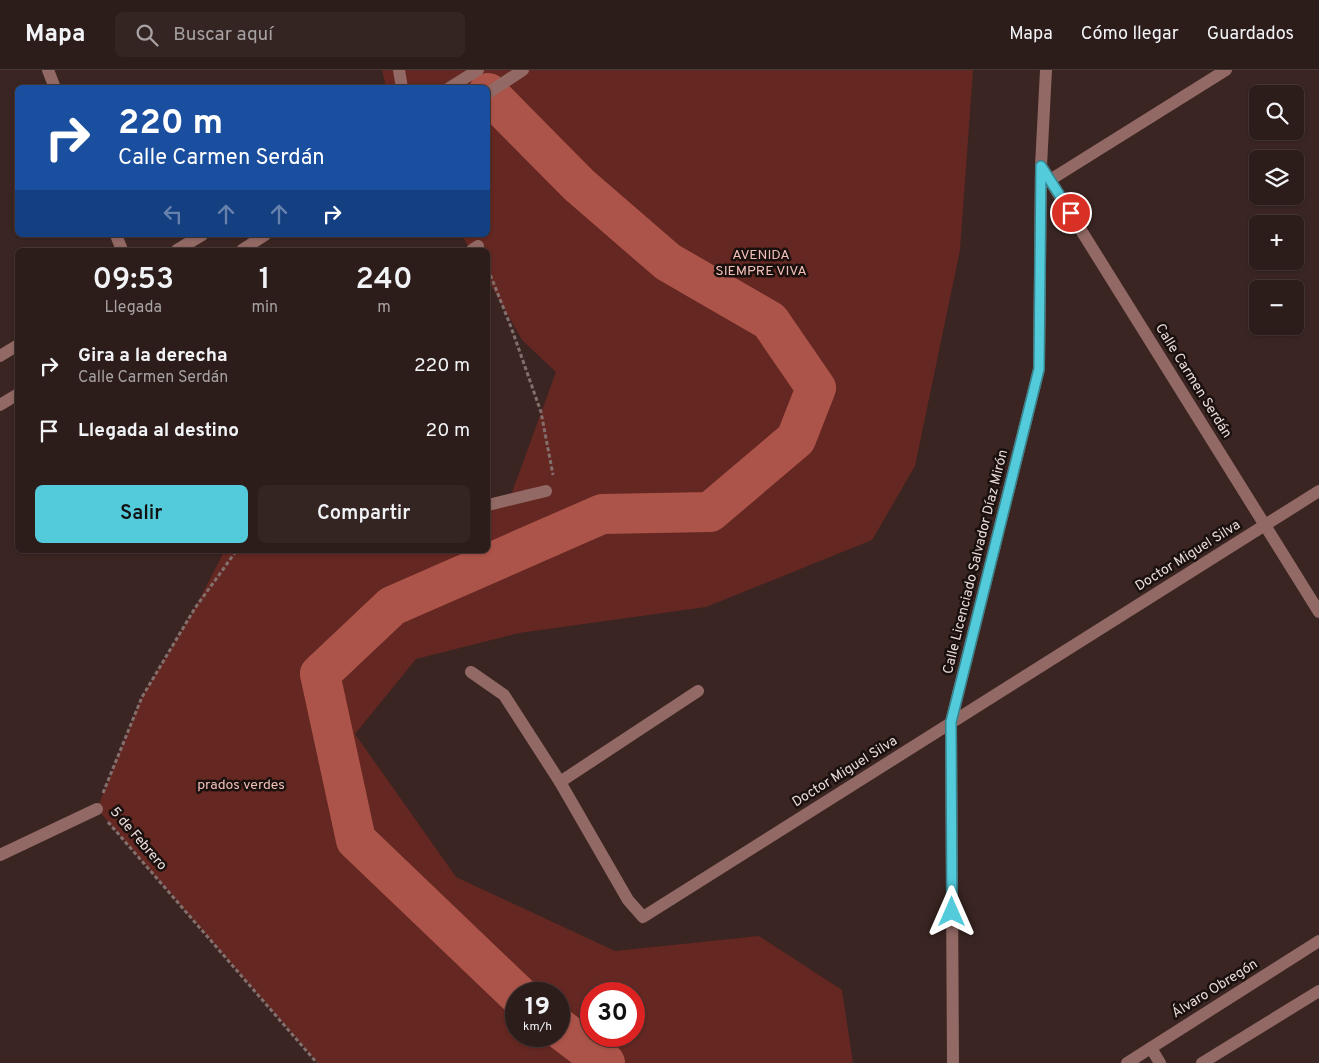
<!DOCTYPE html>
<html lang="es">
<head>
<meta charset="utf-8">
<style>
  :root { --surface:#2c1c1a; --page:#342523; --text:#f1f3f6; --muted:#a6a1a2; --line:#483a39; --accent:#53cbdb }
  body { margin:0; font-family:Overpass,sans-serif; background:var(--page); color:var(--text); height:100vh; display:flex; flex-direction:column; font-size:19px; white-space:nowrap }
  * { box-sizing:border-box; margin:0 }
  p { font-size:16px; color:var(--muted) }
  .icon { flex:none; width:28px; height:28px; fill:none; stroke:currentColor; stroke-width:2; stroke-linecap:round; stroke-linejoin:round }
  .map { position:relative; flex:1; overflow:hidden }
  .sheet { position:absolute; left:15px; top:178px; width:475px; height:305px; display:flex; flex-direction:column; background:var(--surface); border-radius:8px; box-shadow:0 1px 4px #0004,0 0 0 1px var(--line) }
  .sheet>* { flex:none }
  .guide { position:absolute; left:15px; top:15px; width:475px; height:152px; border-radius:8px; box-shadow:0 1px 4px #0004,0 0 0 1px var(--line); background:#1a4fa0; color:#fff; overflow:hidden }
  .tools { position:absolute; left:1249px; top:15px; display:grid; gap:10px }
  .tools a { display:grid; place-items:center; width:55px; height:55px; border-radius:8px; background:var(--surface); box-shadow:0 1px 4px #0004,0 0 0 1px var(--line); font-size:25px }
  .speed { position:absolute; left:505px; top:912px; display:flex; gap:10px; font-size:25px; font-weight:700; text-align:center }
  .speed>* { display:grid; place-content:center; width:65px; height:65px; border-radius:50%; background:var(--surface); box-shadow:0 1px 4px #0004,0 0 0 1px var(--line); line-height:1 }
  .speed small { font-size:12px; font-weight:400 }
  .speed .limit { border:8px solid #d22; background:#fff; color:#111 }
  .pin { position:absolute; display:grid; place-items:center; width:42px; height:42px; color:#fff; margin:-21px; border:2px solid #fff; border-radius:50%; box-shadow:0 1px 5px #0007 }
  .me { position:absolute; width:55px; margin:-28px; rotate:0deg; stroke-linejoin:round; filter:drop-shadow(0 0 4px #0008) }
  .turn { display:flex; align-items:center; gap:18px; height:105px; padding:0 20px; font-size:22px }
  .turn .icon { width:65px; height:65px; stroke-width:2.5 }
  .turn b { display:block; font-size:35px; line-height:42px }
  .lanes { display:flex; align-items:center; height:48px; padding:0 20px; background:#0003; justify-content:center; gap:25px; direction:ltr }
  .lanes .off { opacity:.35 }
  .eta { display:flex; justify-content:space-evenly; align-items:center; height:85px; text-align:center }
  .eta b { font-size:30px; font-weight:600; line-height:35px }
  .button { display:flex; gap:10px; margin-top:auto; padding:10px 20px }
  .button a { flex:1; height:58px; border-radius:8px; background:var(--accent); color:#111; font-size:20px; font-weight:600; line-height:58px; text-align:center }
  .button a+a { background:var(--page); color:var(--text) }
  ul { padding:0; list-style:none }
  li { display:flex; align-items:center; gap:15px; height:65px; padding:0 20px }
  li div { flex:1 }
  li b { display:block; font-size:19px }
  li em { font-style:normal }
  header { display:flex; align-items:center; gap:30px; box-sizing:border-box; height:70px; padding:0 25px; background:var(--surface); border-bottom:1px solid var(--line) }
  header strong { font-size:24px }
  nav { display:flex; gap:28px; margin-inline-start:auto; font-size:18px }
  .search { width:350px; height:45px; background:var(--page); display:flex; align-items:center; gap:12px; box-sizing:border-box; padding:0 18px; border-radius:8px; color:var(--muted); font-size:19px }
  .map>svg:first-child { display:block }
  .green { fill:#652721; fill-rule:evenodd }
  .lines { fill:none; stroke-linecap:round; stroke-linejoin:round }
  .river { stroke:#ad544a; stroke-width:40 }
  .path { stroke:#83706e; stroke-width:3; stroke-dasharray:4 2.5; stroke-linecap:butt }
  .minor { stroke:#926964; stroke-width:12 }
  .route-casing { stroke:#36848e; stroke-width:12 }
  .route { stroke:#53cbdb; stroke-width:9 }
  .labels { text-anchor:middle; dominant-baseline:central; stroke-width:5; stroke-linejoin:round; paint-order:stroke }
  .park-label { font-size:14px; fill:#f2bfb8; stroke:#1a110f }
  .street-label { font-size:14px; fill:#eadbd9; stroke:#1a110f }
</style>
</head>
<body>
<header>
<strong>Mapa</strong>
<div class="search"><svg class="icon" aria-label="search" viewBox="0 0 24 24"><circle cx="10" cy="10" r="6"/><path d="M15 15l6 6"/></svg>Buscar aquí</div>
<nav><a>Mapa</a><a>Cómo llegar</a><a>Guardados</a></nav>
</header>
<div class="map">
<svg width="1319" height="993" viewBox="0 0 1319 993">
  <rect width="100%" height="100%" fill="#3a2522"/>
  <path class="green" d="M382,0H973L960,180L915,396L872,470L706,537L519,563L416,589L355,664L456,807L615,881L759,866L842,920L853,993H318L97,739L142,627L195,538L225,480H488V440L507,436L556,302L522,270L488,210V180H470L462,165H488V18L386,17ZM516,924H559V966H516ZM591,924H634V966H591Z"/>
  <g class="lines">
    <g class="river">
      <polyline points="488,23 579,115 668,192 770,251 816,318 796,369 710,442 602,444 392,536 320,604 356,770 517,924"/>
      <polyline points="559,958 605,993"/>
    </g>
    <g class="path">
      <polyline points="488,199 511,257 541,342 553,405"/>
      <polyline points="103,723 142,627 195,538 237,480"/>
      <polyline points="108,752 317,993"/>
    </g>
    <g class="minor">
      <polyline points="48,0 55,18"/>
      <polyline points="399,0 402,18"/>
      <polyline points="449,18 478,0"/>
      <polyline points="488,23 523,0"/>
      <polyline points="1041,96 1319,542"/>
      <polyline points="1050,110 1226,0"/>
      <polyline points="116,165 122,180"/>
      <polyline points="177,180 202,165"/>
      <polyline points="242,180 265,165"/>
      <polyline points="472,180 478,176"/>
      <polyline points="0,286 18,275"/>
      <polyline points="0,335 18,324"/>
      <polyline points="488,435 546,421"/>
      <polyline points="471,602 504,625 560,712 628,830 643,847 1319,421"/>
      <polyline points="560,712 698,621"/>
      <polyline points="0,785 97,739"/>
      <polyline points="1151,978 1160,993"/>
      <polyline points="953,993 951,652 1039,299 1041,96 1046,0"/>
      <polyline points="1127,993 1319,871"/>
      <polyline points="1202,993 1319,921"/>
    </g>
  </g>
  <g class="lines">
    <g class="route-casing">
      <polyline id="route" points="952,842 951,652 1039,299 1041,96 1071,143"/>
    </g>
    <use href="#route" class="route"/>
  </g>
  <g class="labels">
    <g class="park-label">
      <text x="761" y="185">AVENIDA<tspan x="761" dy="16">SIEMPRE VIVA</tspan></text>
      <text x="241" y="715">prados verdes</text>
    </g>
    <g class="street-label">
      <text transform="translate(1193 311) rotate(58)">Calle Carmen Serdán</text>
      <text transform="translate(1188 486) rotate(-32)">Doctor Miguel Silva</text>
      <text transform="translate(976 492) rotate(-76)">Calle Licenciado Salvador Díaz Mirón</text>
      <text transform="translate(845 702) rotate(-32)">Doctor Miguel Silva</text>
      <text transform="translate(138 769) rotate(49)">5 de Febrero</text>
      <text transform="translate(1215 919) rotate(-32)">Álvaro Obregón</text>
    </g>
  </g>
</svg>
<div class="tools">
<a><svg class="icon" aria-label="search" viewBox="0 0 24 24"><circle cx="10" cy="10" r="6"/><path d="M15 15l6 6"/></svg></a>
<a><svg class="icon" aria-label="layers" viewBox="0 0 24 24"><path d="M12 4l9 5-9 5-9-5zM3 14l9 5 9-5"/></svg></a>
<a>+</a>
<a>−</a>
</div>
<div class="speed"><div>19<small>km/h</small></div><div class="limit">30</div></div>
<div class="pin" style="left:1071px;top:143px;background:#d93025"><svg class="icon" aria-label="arrive" viewBox="0 0 24 24"><path d="M6 21V4h12l-3 4 3 4H6"/></svg></div>
<svg class="me" style="left:952px;top:842px" viewBox="-20 -20 40 40"><path d="M0-17L14 15 0 8-14 15z" fill="#53cbdb" stroke="#fff" stroke-width="4"/></svg>
<div class="guide">
<div class="turn"><svg class="icon" aria-label="right" viewBox="0 0 24 24"><path d="M7 20v-9h11M14 6l5 5-5 5"/></svg><div><b>220 m</b>Calle Carmen Serdán</div></div>
<div class="lanes"><svg class="icon off" aria-label="left" viewBox="0 0 24 24"><path d="M17 20v-9H6M10 6l-5 5 5 5"/></svg><svg class="icon off" aria-label="ahead" viewBox="0 0 24 24"><path d="M12 20V5M6 11l6-6 6 6"/></svg><svg class="icon off" aria-label="ahead" viewBox="0 0 24 24"><path d="M12 20V5M6 11l6-6 6 6"/></svg><svg class="icon" aria-label="right" viewBox="0 0 24 24"><path d="M7 20v-9h11M14 6l5 5-5 5"/></svg></div>
</div>
<section class="sheet">
<div class="eta">
<div><b>09:53</b><p>Llegada</p></div>
<div><b>1</b><p>min</p></div>
<div><b>240</b><p>m</p></div>
</div>
<ul>
<li><svg class="icon" aria-label="right" viewBox="0 0 24 24"><path d="M7 20v-9h11M14 6l5 5-5 5"/></svg><div><b>Gira a la derecha</b><p>Calle Carmen Serdán</p></div><em>220 m</em></li>
<li><svg class="icon" aria-label="arrive" viewBox="0 0 24 24"><path d="M6 21V4h12l-3 4 3 4H6"/></svg><div><b>Llegada al destino</b></div><em>20 m</em></li>
</ul>
<div class="button"><a>Salir</a><a>Compartir</a></div>
</section>
</div>
</body>
</html>
